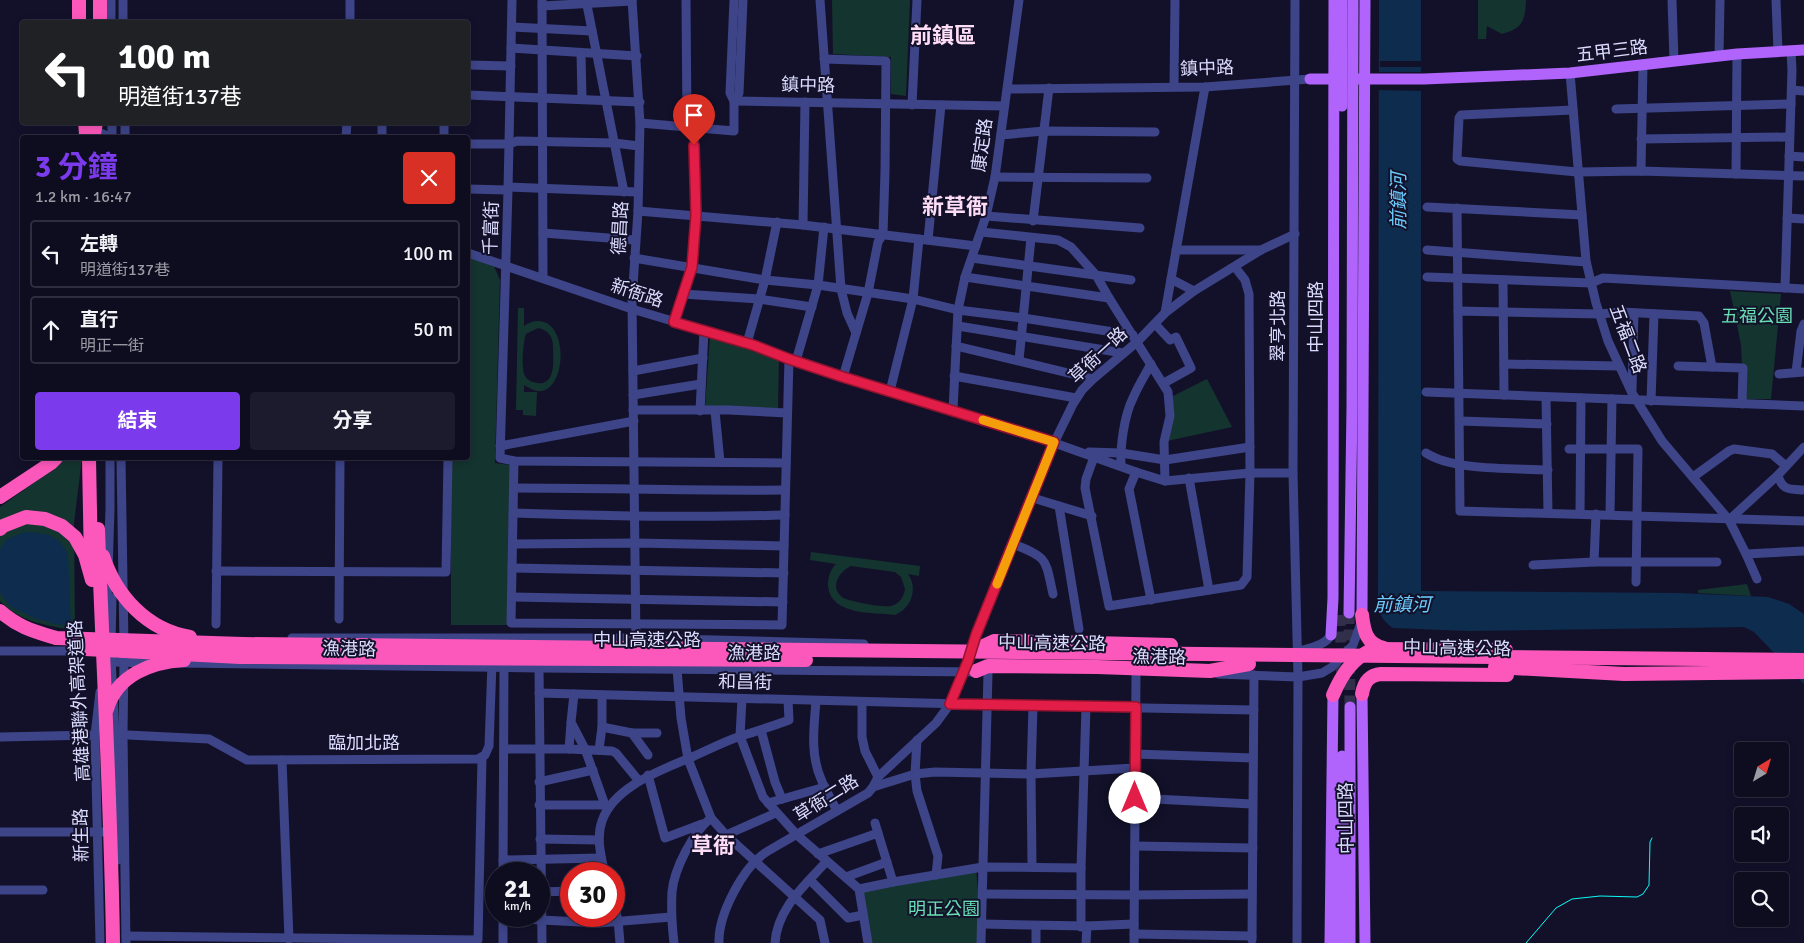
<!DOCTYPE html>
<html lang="zh-TW">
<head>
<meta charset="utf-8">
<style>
  :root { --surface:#0e0d20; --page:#1c1b2d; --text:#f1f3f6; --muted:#9b9ca5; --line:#2e2d3e; --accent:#7c3aed }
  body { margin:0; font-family:Signika,"Noto Sans TC",sans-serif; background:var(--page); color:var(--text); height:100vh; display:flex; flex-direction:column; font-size:19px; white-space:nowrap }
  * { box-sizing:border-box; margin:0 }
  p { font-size:16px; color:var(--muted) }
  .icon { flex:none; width:28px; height:28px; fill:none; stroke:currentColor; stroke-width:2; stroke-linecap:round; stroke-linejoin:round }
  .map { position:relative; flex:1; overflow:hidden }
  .sheet { position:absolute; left:20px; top:135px; width:450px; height:325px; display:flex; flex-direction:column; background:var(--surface); border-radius:5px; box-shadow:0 2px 8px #0003,0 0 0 1px var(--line) }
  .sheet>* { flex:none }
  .top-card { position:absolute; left:20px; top:20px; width:450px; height:105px; border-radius:5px; box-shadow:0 2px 8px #0003,0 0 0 1px var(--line); background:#202124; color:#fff; overflow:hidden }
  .needle { width:32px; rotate:38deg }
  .tools { position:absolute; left:1734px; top:742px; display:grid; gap:10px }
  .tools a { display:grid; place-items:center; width:55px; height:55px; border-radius:5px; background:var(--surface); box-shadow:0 2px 8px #0003,0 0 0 1px var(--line); font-size:25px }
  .speed { position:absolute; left:485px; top:862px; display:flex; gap:10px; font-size:25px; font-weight:700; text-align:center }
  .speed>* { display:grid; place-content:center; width:65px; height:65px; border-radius:50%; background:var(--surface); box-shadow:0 2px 8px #0003,0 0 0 1px var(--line); line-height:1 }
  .speed small { font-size:12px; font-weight:400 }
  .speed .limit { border:8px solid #d22; background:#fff; color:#111 }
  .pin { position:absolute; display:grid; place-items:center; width:42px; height:42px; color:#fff; margin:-51px -21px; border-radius:50% 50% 50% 0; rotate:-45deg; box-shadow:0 0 5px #0007 }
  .pin .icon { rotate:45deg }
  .me { position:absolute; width:55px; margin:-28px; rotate:0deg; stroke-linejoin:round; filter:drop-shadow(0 0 4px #0008) }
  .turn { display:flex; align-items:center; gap:18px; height:105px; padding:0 15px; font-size:22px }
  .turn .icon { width:65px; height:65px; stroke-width:2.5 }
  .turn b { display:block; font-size:35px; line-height:42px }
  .round { display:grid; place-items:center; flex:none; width:52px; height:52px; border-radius:5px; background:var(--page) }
  .summary { display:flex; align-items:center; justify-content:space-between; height:85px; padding:0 15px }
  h1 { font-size:30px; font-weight:700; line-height:38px; color:var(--accent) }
  .primary-button { display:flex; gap:10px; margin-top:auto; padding:10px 15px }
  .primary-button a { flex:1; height:58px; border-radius:5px; background:var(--accent); color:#fff; font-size:20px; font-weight:700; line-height:58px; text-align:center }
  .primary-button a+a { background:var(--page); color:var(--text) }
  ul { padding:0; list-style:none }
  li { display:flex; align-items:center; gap:15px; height:68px; margin:0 10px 8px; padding:0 5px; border:2px solid var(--line); border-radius:5px }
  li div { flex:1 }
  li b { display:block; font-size:19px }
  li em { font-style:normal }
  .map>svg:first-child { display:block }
  .green { fill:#14342f; fill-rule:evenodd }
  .water { fill:#0e2c4d }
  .pier { fill:#13112a }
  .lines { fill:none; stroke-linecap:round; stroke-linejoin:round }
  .major-tunnel { stroke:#312f4a; stroke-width:11; stroke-dasharray:11 5.5; stroke-linecap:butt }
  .minor { stroke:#3d4488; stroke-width:9 }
  .major { stroke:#b164fc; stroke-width:11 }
  .highway { stroke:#fc58bb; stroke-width:14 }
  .tram { stroke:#0bfbf6; stroke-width:1 }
  .highway-bridge { stroke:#fc58bb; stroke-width:14 }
  .route-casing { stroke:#92132f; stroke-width:12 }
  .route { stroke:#e11d48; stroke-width:9 }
  .slow { stroke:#f59e0b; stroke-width:9 }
  .labels { text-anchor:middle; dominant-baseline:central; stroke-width:4; stroke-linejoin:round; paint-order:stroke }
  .street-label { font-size:18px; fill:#dbdbfe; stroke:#13112a }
  .park-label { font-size:18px; fill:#67dfb2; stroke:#13112a }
  .water-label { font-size:19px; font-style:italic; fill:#6bcbfc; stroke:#13112a }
  .district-label { font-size:22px; font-weight:bold; fill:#feddf6; stroke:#13112a }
</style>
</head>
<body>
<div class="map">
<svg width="1804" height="943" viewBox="0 0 1804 943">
  <rect width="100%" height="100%" fill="#13112a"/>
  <g class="green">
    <polygon points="832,0 910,0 906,96 891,94 891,57 833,54"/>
    <path d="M1478,0H1526C1525,21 1523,28 1502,34L1487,26L1486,39H1478Z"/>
    <polygon points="468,257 493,264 500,280 495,463 511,465 507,625 451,625 451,458 468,458"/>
    <polygon points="1730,291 1781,294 1771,399 1739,399 1742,367 1741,345"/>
    <path d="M518,308H524V326C528,323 532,321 538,321C568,321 567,386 542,391C535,392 529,388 524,385V392H537L536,416L523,415V410H516ZM538,328C548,330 553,336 553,347C553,358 557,386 537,383C532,382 527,380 525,376C521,368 523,342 526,334Z"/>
    <polygon points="710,336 779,359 778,409 705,407"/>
    <polygon points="1207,379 1232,427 1167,441 1171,397"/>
    <path d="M64,458H82L74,523L75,630C47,626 20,622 0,601V507L42,477Z"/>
    <path d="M811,552L920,566L919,576L908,574C918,588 912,608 895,615C873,612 831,616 828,586C828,577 830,570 836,564L810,560ZM851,566L895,572L901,577L905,589C904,596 900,604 891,606C884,608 847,601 842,597C829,586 840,571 851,566Z"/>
    <polygon points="1747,584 1751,596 1698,593 1698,590"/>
    <polygon points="976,869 978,891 978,943 871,943 863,892"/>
  </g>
  <g class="water">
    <path d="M1379,0H1421V591L1679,593L1768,597L1789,604L1804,614V684L1754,632L1744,627L1469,631L1393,628C1381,620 1379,613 1378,598Z"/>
    <path d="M25,532C45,533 59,534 68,555L71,624L59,625L34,618L11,607L0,593V549L7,539Z"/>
  </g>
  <g class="pier">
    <rect x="1380" y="61" width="44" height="6"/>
    <polygon points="1377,72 1424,72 1424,91 1377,90"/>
  </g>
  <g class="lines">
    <g class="major-tunnel">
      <polyline points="1349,613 1350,707"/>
      <polyline points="1340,615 1342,681"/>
    </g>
    <g class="minor">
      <polyline points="111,0 111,22"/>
      <polyline points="123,0 123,22"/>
      <polyline points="512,0 508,190 500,458 514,461 786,463"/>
      <polyline points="542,0 543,278"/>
      <polyline points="586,0 624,192"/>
      <polyline points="632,0 640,123 638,211 632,301 636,643"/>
      <polyline points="686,0 687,126"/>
      <polyline points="820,0 841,289 847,313 856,333"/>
      <polyline points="1295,0 1293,473 1298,677 1297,943"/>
      <polyline points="1672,0 1674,61"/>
      <polyline points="1776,0 1778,52"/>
      <polyline points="542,6 632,1"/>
      <polyline points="350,22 350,0"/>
      <polyline points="512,27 592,31"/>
      <polyline points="511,48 637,56"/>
      <polyline points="581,53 582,99"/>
      <polyline points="1719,56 1720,0"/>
      <polyline points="824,59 886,61 885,172 883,234 878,242 868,293 843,377"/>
      <polyline points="468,65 511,66"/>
      <polyline points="1570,73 1586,261 1596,303 1608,341 1632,393 1662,441 1729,520 1746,554 1757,579"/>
      <polyline points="1174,86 1175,0"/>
      <polyline points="1008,89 1205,87 1310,79"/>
      <polyline points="1792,90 1804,91"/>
      <polyline points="468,95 640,102"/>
      <polyline points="734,101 1004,106"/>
      <polyline points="734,101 739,93 743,0"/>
      <polyline points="912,105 917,0"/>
      <polyline points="1616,109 1791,104"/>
      <polyline points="1573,110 1461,115 1459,118 1457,159 1460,161 1577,172 1641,171 1804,176"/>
      <polyline points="112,122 112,138"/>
      <polyline points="125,122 125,138"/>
      <polyline points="640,123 734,131 734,101 730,93 734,0"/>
      <polyline points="90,129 113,138"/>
      <polyline points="1001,135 1044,131 1155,132"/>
      <polyline points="346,138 347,122"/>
      <polyline points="382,138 382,122"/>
      <polyline points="444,138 444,122"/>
      <polyline points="1641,139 1789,137"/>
      <polyline points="468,144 509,144 517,141 614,143 639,146"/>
      <polyline points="1789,156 1804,157"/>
      <polyline points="1641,171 1643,64"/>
      <polyline points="1736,174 1737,54"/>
      <polyline points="995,177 1147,178"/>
      <polyline points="508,187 638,192"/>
      <polyline points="468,189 508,190"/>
      <polyline points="1427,207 1582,215"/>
      <polyline points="1457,208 1458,311"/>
      <polyline points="638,211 803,225 976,246"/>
      <polyline points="986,216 1140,228"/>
      <polyline points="1787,218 1804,219"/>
      <polyline points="1033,221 1049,88"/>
      <polyline points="803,225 805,102"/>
      <polyline points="981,232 1058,240 1071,247 1096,275 1109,298 1168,392 1170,416 1164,442 1165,481"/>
      <polyline points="543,233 635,240"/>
      <polyline points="928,240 941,105"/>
      <polyline points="1176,250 1261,250"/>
      <polyline points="1427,250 1586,262"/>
      <polyline points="468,253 632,309 753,345 789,359 1046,440 1136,472 1165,481 1250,473 1293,473"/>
      <polyline points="634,258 765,280 818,285 913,299 958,310 1023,318 1133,335"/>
      <polyline points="972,258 1131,280"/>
      <polyline points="965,277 1109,298"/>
      <polyline points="1427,277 1591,283 1603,278 1804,289"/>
      <polyline points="1171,279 1194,291"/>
      <polyline points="1503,280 1504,395"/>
      <polyline points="1785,288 1792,70 1791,51"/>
      <polyline points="683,294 759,299 812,307"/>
      <polyline points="1165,313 1205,87"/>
      <polyline points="674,322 692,267 696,215 694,127"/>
      <polyline points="1155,324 1170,340 1176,337 1191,368 1164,383"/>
      <polyline points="958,326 1123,353"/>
      <polyline points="747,343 765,280 777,222"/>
      <polyline points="956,346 1093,379"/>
      <polyline points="1019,360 1031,238"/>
      <polyline points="796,361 818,285 824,227"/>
      <polyline points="1504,364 1619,366"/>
      <polyline points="1678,366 1743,368 1742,404"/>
      <polyline points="1712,367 1704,323 1699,316 1621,312 1600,314 1458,311 1460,511 1804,521"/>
      <polyline points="633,371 703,358"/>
      <polyline points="1796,372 1801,331 1804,324"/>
      <polyline points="1779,374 1804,372"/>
      <polyline points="954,376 1076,398"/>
      <polyline points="1632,390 1634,313"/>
      <polyline points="890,391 913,299 919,239"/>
      <polyline points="1426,392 1804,406"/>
      <polyline points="633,395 701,384"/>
      <polyline points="1546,397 1548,513"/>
      <polyline points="1651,401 1654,314"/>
      <polyline points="633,410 729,410 787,413"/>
      <polyline points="953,410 958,310 965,277 986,216 995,177 1019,0"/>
      <polyline points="700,411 704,331"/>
      <polyline points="715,411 720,462"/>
      <polyline points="1460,421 1547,424"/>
      <polyline points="500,446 634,421"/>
      <polyline points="1569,449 1638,449 1636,582"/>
      <polyline points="1089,452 1121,453 1165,460 1250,447"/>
      <path d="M1426,453C1453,471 1514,468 1548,470"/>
      <polyline points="1094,457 1086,479 1085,488 1109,606 1241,585 1247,577 1250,473 1249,294 1245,280 1235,267"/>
      <polyline points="121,458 124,645"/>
      <polyline points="514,461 511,623 782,625 789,359"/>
      <path d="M1121,466C1120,447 1124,416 1133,398C1138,386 1145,375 1151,364"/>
      <polyline points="1136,472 1129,489 1151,600"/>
      <path d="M1778,475C1782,491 1790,489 1804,490"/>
      <polyline points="1693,477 1729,451 1734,449 1772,454 1786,466"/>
      <polyline points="1189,478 1209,590"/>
      <path d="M514,488C604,488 695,491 785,490"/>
      <polyline points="1033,498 1092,516"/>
      <polyline points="1059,506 1079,629"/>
      <path d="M513,513C604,516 694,518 785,515"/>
      <polyline points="1580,514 1581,398"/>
      <polyline points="1610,514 1612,399"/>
      <polyline points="1729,520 1778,475 1804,447"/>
      <polyline points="513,544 636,543 784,546"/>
      <path d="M1013,544C1049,558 1045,559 1053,594"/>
      <polyline points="1746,554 1804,551"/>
      <polyline points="1594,562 1596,514"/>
      <polyline points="1533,565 1594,562 1717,562"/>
      <polyline points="512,568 784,573"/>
      <polyline points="216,571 446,572 448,458"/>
      <polyline points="512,597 783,602"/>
      <polyline points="107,605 110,509 110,458"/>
      <polyline points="339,619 340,458"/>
      <polyline points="216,624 218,458"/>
      <polyline points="292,638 637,638 864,644"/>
      <polyline points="111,645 112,598"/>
      <polyline points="0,651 90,651"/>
      <path d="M1297,652C1308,648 1325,646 1331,635"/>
      <polyline points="111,658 115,736 118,860"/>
      <polyline points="124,658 123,735 126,943"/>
      <polyline points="111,662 153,663"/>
      <polyline points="178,663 539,668 980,672"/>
      <polyline points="539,668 542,943"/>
      <polyline points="677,669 681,718 688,759 711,818 726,835 820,920 825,943"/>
      <polyline points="1218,674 1298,677 1322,673 1332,667 1353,645 1361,623"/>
      <polyline points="100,692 95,735 100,943"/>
      <polyline points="539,693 1033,706 1254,710"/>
      <polyline points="574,694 571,722 585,749 605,805"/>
      <polyline points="602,695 602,727 632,733 657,733"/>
      <polyline points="742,699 740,736 763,797 797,835 859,889"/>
      <path d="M816,701C814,727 810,754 821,779C825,790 832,800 837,811"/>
      <polyline points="862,702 862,737 865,751 878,777"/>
      <polyline points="761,730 775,782 782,799"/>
      <polyline points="632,733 648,755"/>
      <polyline points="128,735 209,739 247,760 478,759 485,755 489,746 492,663"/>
      <polyline points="0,737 95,735"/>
      <polyline points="917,740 915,774 917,791 938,856 936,875"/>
      <polyline points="504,749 569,749 612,751 616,753 639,781"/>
      <polyline points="569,749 571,723"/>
      <polyline points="599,750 602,727"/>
      <polyline points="1135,754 1253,758"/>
      <polyline points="282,760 289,939"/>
      <polyline points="648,775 665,838 702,824"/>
      <polyline points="539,782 593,770"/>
      <polyline points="873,787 915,774 935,772 1031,774 1135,768"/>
      <polyline points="1135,798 1252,804"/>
      <polyline points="768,803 825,787"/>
      <polyline points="539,805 605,805 608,808"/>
      <polyline points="875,823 878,833"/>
      <polyline points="0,832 102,832"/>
      <polyline points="726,835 776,813"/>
      <polyline points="540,839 599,840"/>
      <polyline points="1135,846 1253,848"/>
      <polyline points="818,854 878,833 893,882"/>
      <polyline points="503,860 601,858"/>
      <polyline points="1032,867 1031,774 1033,706"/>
      <polyline points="503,874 504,662"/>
      <path d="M605,874C601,857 596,838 602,821C614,786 662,770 692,757C708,750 725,741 741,736C757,731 773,726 789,720L788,700"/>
      <polyline points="846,877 887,862"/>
      <polyline points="810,880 848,918 863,915"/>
      <polyline points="0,890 43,890"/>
      <polyline points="541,892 571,891"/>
      <polyline points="983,894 1135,895 1252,894"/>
      <polyline points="614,906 618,920 620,943"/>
      <polyline points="503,918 599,923 671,917"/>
      <polyline points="982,924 1087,926 1086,943"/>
      <polyline points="1087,926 1134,924"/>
      <polyline points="1081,927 1081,868"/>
      <polyline points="1134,934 1252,936"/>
      <polyline points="126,936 478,940 482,758"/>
      <polyline points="1252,940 1254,675"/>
      <polyline points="503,943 503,916"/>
      <path d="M674,943C672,926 671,909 672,892C674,869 693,832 711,818"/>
      <path d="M719,943C718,915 743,866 768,851L868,793L873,787L878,777L936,723L950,704L968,661L976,635L1054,443L1073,404L1082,390L1093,379L1137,342L1165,313L1194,291L1261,250L1295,234"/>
      <path d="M775,943C777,909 804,886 826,862"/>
      <polyline points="868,943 859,889 893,882 983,867 1081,868 1086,707"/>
      <polyline points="981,943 988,673"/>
      <polyline points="1036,943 1036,926"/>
      <polyline points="1134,943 1136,673"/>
    </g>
    <g class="major">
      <polyline points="1310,79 1341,79"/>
      <polyline points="1357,79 1424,79 1570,73 1737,54 1804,50"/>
      <polyline points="1342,106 1342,0"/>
      <polyline points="1349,613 1352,407 1353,0"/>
      <polyline points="1362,615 1365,0"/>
      <polyline points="1331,635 1333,598 1334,0"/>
      <polyline points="1362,694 1365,943"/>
      <polyline points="1350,707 1350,943"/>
      <polyline points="1330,943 1333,695"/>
      <polyline points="1340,943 1342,756"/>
    </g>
    <g class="highway">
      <polyline points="100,0 100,22"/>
      <polyline points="79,22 79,0"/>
      <polyline points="89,458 91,565"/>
      <polyline points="0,497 51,463 56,458"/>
      <polyline points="0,529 3,526 26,517 45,519 62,526 75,537 85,555 92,580"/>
      <path d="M1362,615C1364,631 1366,644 1384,648"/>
      <polyline points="981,647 994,641 1093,643"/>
      <polyline points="1494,657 1804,660"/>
      <polyline points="1495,667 1624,674 1804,672"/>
      <polyline points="976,671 988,666 1097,667 1210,671 1249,664"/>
      <path d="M1362,694C1364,682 1369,675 1381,674L1507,675"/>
      <path d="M1333,695C1342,674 1352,659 1373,649L1506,650"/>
    </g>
    <polyline class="tram" points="1526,943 1556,908 1572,899 1600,896 1637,897 1643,894 1649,885 1650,842 1652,838"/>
    <g class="highway-bridge">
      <polyline points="85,122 86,134"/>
      <polyline points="94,134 96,122"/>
      <path d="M98,529C103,667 111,805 113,943"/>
      <path d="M103,556C116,596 147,630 190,637"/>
      <path d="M0,611C18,627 33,631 56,638L243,644L1494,657"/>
      <polyline points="1093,643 1171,645"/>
      <polyline points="85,649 240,657 806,660"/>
      <path d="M107,709C117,675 151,662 184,660"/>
    </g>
  </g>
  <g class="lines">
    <g class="route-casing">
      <polyline id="route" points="694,145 696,215 692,267 674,322 753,345 789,359 843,377 1054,442 976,635 968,661 950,704 1136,707 1135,798"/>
    </g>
    <use href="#route" class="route"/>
    <polyline class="slow" points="983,420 1054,442 997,584"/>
  </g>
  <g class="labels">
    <g class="street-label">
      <text transform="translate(1612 51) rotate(-7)">五甲三路</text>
      <text transform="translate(1207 68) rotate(-2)">鎮中路</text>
      <text transform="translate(808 85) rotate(1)">鎮中路</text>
      <text transform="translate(982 145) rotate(-82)">康定路</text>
      <text transform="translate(491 228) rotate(-88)">千富街</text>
      <text transform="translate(620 228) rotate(-87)">德昌路</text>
      <text transform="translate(637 293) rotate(18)">新衙路</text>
      <text transform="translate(1316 317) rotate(-90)">中山四路</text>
      <text transform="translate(1278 326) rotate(-90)">翠亨北路</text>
      <text transform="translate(1628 339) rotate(69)">五福二路</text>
      <text transform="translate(1098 355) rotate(-43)">草衙一路</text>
      <text x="647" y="640">中山高速公路</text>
      <text transform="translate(1052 643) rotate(1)">中山高速公路</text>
      <text transform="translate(1457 648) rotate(1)">中山高速公路</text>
      <text transform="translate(349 649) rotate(1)">漁港路</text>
      <text x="754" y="653">漁港路</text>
      <text transform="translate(1159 657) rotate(1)">漁港路</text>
      <text transform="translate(745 682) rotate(1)">和昌街</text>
      <text transform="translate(79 701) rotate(-93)">高雄港聯外高架道路</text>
      <text x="364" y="743">臨加北路</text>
      <text transform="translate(826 798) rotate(-32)">草衙二路</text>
      <text transform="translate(1346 818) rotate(-91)">中山四路</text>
      <text transform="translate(81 835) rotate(-91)">新生路</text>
    </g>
    <g class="park-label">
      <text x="1757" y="316">五福公園</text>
      <text x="944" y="909">明正公園</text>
    </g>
    <g class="water-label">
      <text transform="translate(1399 201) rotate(-90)">前鎮河</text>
      <text x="1402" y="605">前鎮河</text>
    </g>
    <g class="district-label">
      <text x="943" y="35">前鎮區</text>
      <text x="955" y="206">新草衙</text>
      <text x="713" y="845">草衙</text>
    </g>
  </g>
</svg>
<div class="tools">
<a><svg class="needle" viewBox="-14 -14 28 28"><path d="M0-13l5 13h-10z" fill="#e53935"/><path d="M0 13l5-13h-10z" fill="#9b9ca5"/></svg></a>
<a><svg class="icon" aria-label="sound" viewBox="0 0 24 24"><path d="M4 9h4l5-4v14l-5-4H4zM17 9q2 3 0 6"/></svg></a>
<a><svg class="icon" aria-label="search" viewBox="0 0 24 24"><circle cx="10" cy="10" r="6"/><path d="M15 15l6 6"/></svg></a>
</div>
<div class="speed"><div>21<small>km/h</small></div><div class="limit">30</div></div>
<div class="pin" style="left:694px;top:145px;background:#d93025"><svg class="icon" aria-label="arrive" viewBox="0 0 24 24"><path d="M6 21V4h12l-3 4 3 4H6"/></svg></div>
<svg class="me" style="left:1135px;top:798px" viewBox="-20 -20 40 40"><circle r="19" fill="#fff"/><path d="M0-13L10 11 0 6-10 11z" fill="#e11d48"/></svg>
<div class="top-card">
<div class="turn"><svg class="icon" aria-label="left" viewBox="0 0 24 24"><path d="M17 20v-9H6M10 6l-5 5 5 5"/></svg><div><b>100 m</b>明道街137巷</div></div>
</div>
<section class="sheet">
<div class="summary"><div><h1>3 分鐘</h1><p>1.2 km · 16:47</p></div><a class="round" style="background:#d93025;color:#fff"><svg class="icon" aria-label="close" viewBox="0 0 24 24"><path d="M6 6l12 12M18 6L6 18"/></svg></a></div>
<ul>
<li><svg class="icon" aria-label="left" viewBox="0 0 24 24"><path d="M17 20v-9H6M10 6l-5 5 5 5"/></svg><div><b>左轉</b><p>明道街137巷</p></div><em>100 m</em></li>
<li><svg class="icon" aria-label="ahead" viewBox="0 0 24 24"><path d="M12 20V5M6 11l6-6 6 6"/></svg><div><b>直行</b><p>明正一街</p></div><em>50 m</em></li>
</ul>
<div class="primary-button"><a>結束</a><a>分享</a></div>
</section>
</div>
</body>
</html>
